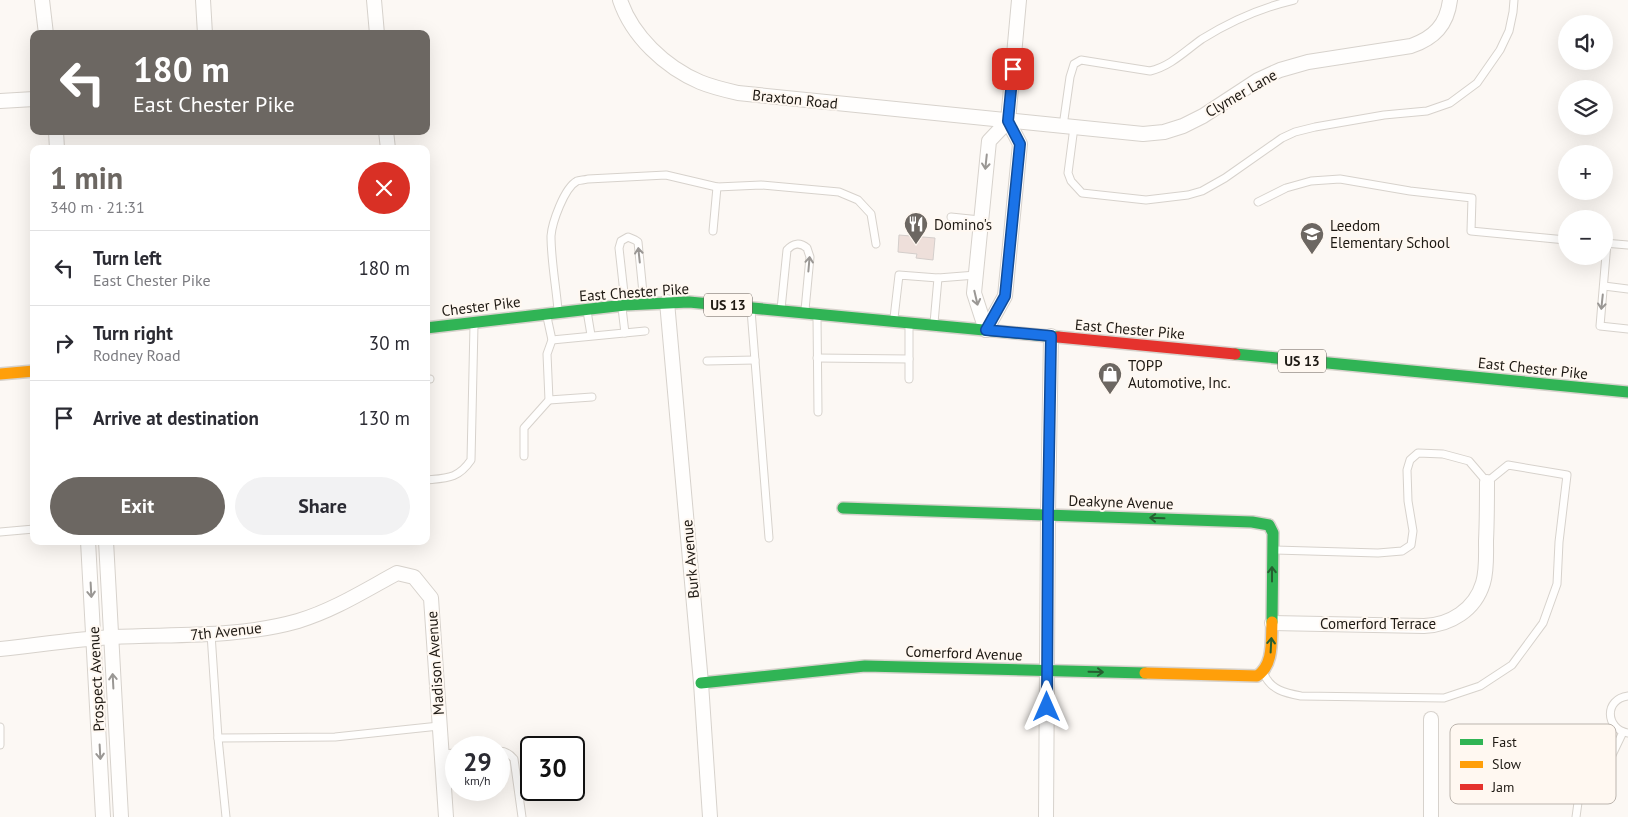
<!DOCTYPE html>
<html lang="en">
<head>
<meta charset="utf-8">
<style>
  :root { --surface:#fff; --page:#f2f2f3; --text:#2b2b33; --muted:#7c7c81; --line:#e1e1e2; --accent:#6c6762 }
  body { margin:0; font-family:"PT Sans",sans-serif; background:var(--page); color:var(--text); height:100vh; display:flex; flex-direction:column; font-size:19px; white-space:nowrap }
  * { box-sizing:border-box; margin:0 }
  p { font-size:16px; color:var(--muted) }
  .icon { flex:none; width:28px; height:28px; fill:none; stroke:currentColor; stroke-width:2; stroke-linecap:round; stroke-linejoin:round }
  .map { position:relative; flex:1; overflow:hidden }
  .side { position:absolute; left:30px; top:145px; width:400px; height:400px; display:flex; flex-direction:column; background:var(--surface); border-radius:10px; box-shadow:0 5px 20px #0002 }
  .side>* { flex:none }
  .top-card { position:absolute; left:30px; top:30px; width:400px; height:105px; border-radius:10px; box-shadow:0 5px 20px #0002; background:#6c6762; color:#fff; overflow:hidden }
  .buttons { position:absolute; left:1558px; top:15px; display:grid; gap:10px }
  .buttons a { display:grid; place-items:center; width:55px; height:55px; border-radius:50%; background:var(--surface); box-shadow:0 5px 20px #0002; font-size:25px }
  .speed { position:absolute; left:445px; top:736px; display:flex; gap:10px; font-size:25px; font-weight:700; text-align:center }
  .speed>* { display:grid; place-content:center; width:65px; height:65px; border-radius:50%; background:var(--surface); box-shadow:0 5px 20px #0002; line-height:1 }
  .speed small { font-size:12px; font-weight:400 }
  .speed .limit { border:2px solid #111; border-radius:8px; background:#fff; color:#111 }
  .pin { position:absolute; display:grid; place-items:center; width:42px; height:42px; color:#fff; margin:-21px; border-radius:10px; box-shadow:0 2px 8px #0006 }
  .me { position:absolute; width:55px; margin:-28px; rotate:0deg; stroke-linejoin:round; filter:drop-shadow(0 0 4px #0008) }
  .turn { display:flex; align-items:center; gap:18px; height:105px; padding:0 20px; font-size:22px }
  .turn .icon { width:65px; height:65px; stroke-width:2.5 }
  .turn b { display:block; font-size:35px; line-height:42px }
  .round { display:grid; place-items:center; flex:none; width:52px; height:52px; border-radius:26px; background:var(--page) }
  .headline { display:flex; align-items:center; justify-content:space-between; height:85px; padding:0 20px }
  h1 { font-size:30px; font-weight:700; line-height:38px; color:var(--accent) }
  .action { display:flex; gap:10px; margin-top:auto; padding:10px 20px }
  .action a { flex:1; height:58px; border-radius:30px; background:var(--accent); color:#fff; font-size:20px; font-weight:700; line-height:58px; text-align:center }
  .action a+a { background:var(--page); color:var(--text) }
  ul { padding:0; list-style:none }
  li { display:flex; align-items:center; gap:15px; height:75px; padding:0 20px; border-top:1px solid var(--line) }
  li div { flex:1 }
  li b { display:block; font-size:19px }
  li em { font-style:normal }
  .map>svg:first-child { display:block }
  .building { fill:#eedfda; stroke:#d4cecb }
  .lines { fill:none; stroke-linecap:round; stroke-linejoin:round }
  .lane-casing { stroke:#d7d2cc; stroke-width:9 }
  .street-casing { stroke:#d7d2cc; stroke-width:16 }
  .fast-casing { stroke:#d7d2cc; stroke-width:14 }
  .slow-casing { stroke:#d7d2cc; stroke-width:14 }
  .jam-casing { stroke:#d7d2cc; stroke-width:14 }
  .lane { stroke:#fffefd; stroke-width:7 }
  .street { stroke:#fffefd; stroke-width:14 }
  .fast { stroke:#30b455; stroke-width:11 }
  .slow { stroke:#ff9f0a; stroke-width:11 }
  .jam { stroke:#e5322d; stroke-width:11 }
  .oneway { stroke:#9a9794 }
  .oneway2 { stroke:#265f31 }
  .route-casing { stroke:#114b97; stroke-width:12 }
  .route { stroke:#1a73e8; stroke-width:9 }
  .labels { text-anchor:middle; dominant-baseline:central; stroke-width:4; stroke-linejoin:round; paint-order:stroke }
  .shield { fill:#fff8f1; stroke:#625c56; stroke-width:1 }
  .shield-label { font-size:14px; font-weight:bold; fill:#1e1913 }
  .street-label { font-size:15px; fill:#1e1913; stroke:#fff8f1 }
  .poi-label { font-size:15px; fill:#1e1913; stroke:#fff8f1; text-anchor:start }
  .key { fill:#fff8f1; stroke:#bcb5ae; stroke-width:1 }
  .key-label { font-size:14px; fill:#1e1913 }
</style>
</head>
<body>
<div class="map">
<svg width="1628" height="817" viewBox="0 0 1628 817">
  <rect width="100%" height="100%" fill="#fcf8f4"/>
  <polygon class="building" points="899,235 935,238 933,260 916,258 917,254 898,252"/>
  <g class="lines">
    <g class="lane-casing">
      <g id="lane">
        <path d="M1063,126L1070,77L1074,64L1081,60L1150,71C1171,66 1185,51 1202,39C1231,21 1260,8 1294,0"/>
        <polyline points="1074,127 1068,173 1071,181 1082,193 1146,200 1188,195 1202,191 1225,178 1282,138 1295,132 1315,127 1384,115 1427,111 1450,103 1477,83 1500,50 1509,31 1513,12 1514,0"/>
        <polyline points="1258,202 1286,188 1311,181 1340,179 1410,191 1472,198 1471,231 1566,240"/>
        <polyline points="951,217 980,220"/>
        <polyline points="713,231 717,187"/>
        <polyline points="1604,243 1628,245"/>
        <polyline points="1607,243 1600,326 1628,329"/>
        <polyline points="1604,286 1628,289"/>
        <polyline points="625,302 619,248 621,241 628,237 635,240 638,242 644,303"/>
        <polyline points="622,308 625,333"/>
        <path d="M781,309L787,250C793,243 800,242 807,248L810,257L805,310"/>
        <path d="M558,310C556,286 551,260 551,236C552,223 564,188 577,181C579,180 585,180 588,179L666,175L717,187L761,185L839,192L858,200L871,214L876,244"/>
        <polyline points="751,310 769,538"/>
        <polyline points="587,311 591,335"/>
        <polyline points="817,317 818,412"/>
        <polyline points="894,318 899,275 938,278 976,275"/>
        <polyline points="934,323 938,278"/>
        <polyline points="909,326 909,379"/>
        <polyline points="552,340 645,331"/>
        <polyline points="817,358 909,359"/>
        <polyline points="707,361 755,360"/>
        <polyline points="426,379 430,379"/>
        <polyline points="549,400 592,397"/>
        <polyline points="524,456 524,428 549,400 547,354 552,340 547,317"/>
        <path d="M426,480C447,478 458,479 471,460L474,325"/>
        <polyline points="0,532 34,529"/>
        <polyline points="211,634 218,738 335,737 439,726"/>
        <path d="M1264,674C1271,690 1285,693 1301,696L1444,698L1480,686L1512,665L1543,623L1557,584L1559,542L1567,475L1508,465L1487,482L1469,461L1443,454L1418,453L1410,460L1407,470L1408,501L1413,531L1411,545L1402,551L1378,553L1275,550"/>
        <path d="M1628,696C1604,699 1605,729 1628,733"/>
        <polyline points="0,727 0,745"/>
        <polyline points="218,738 226,817"/>
        <path d="M499,751C506,751 510,754 514,759L522,817"/>
        <polyline points="441,754 456,753"/>
        <polyline points="1576,817 1580,788 1586,779 1612,755 1623,732"/>
      </g>
    </g>
    <g class="street-casing">
      <g id="street">
        <polyline points="42,0 46,34"/>
        <polyline points="203,0 205,34"/>
        <polyline points="374,0 377,34"/>
        <path d="M620,0C632,36 665,67 700,82C712,87 725,90 738,93L1143,134L1164,132L1183,126L1203,116L1258,80L1280,70L1308,62L1411,46C1434,38 1447,25 1450,0"/>
        <polyline points="0,101 34,99"/>
        <polyline points="56,131 57,149"/>
        <polyline points="386,131 388,149"/>
        <polyline points="667,302 701,683 710,817"/>
        <polyline points="986,330 1005,296 1020,144 1008,121 1019,0"/>
        <polyline points="986,330 974,293 989,141 1008,121"/>
        <polyline points="88,541 103,817"/>
        <polyline points="106,541 121,817"/>
        <path d="M1272,623L1424,626C1450,625 1475,610 1483,583C1487,570 1486,555 1486,541C1487,521 1487,502 1487,482"/>
        <path d="M0,649C38,645 76,639 113,637C175,634 238,638 298,621C334,610 364,591 397,573L414,577L431,598L446,817"/>
        <polyline points="1046,817 1048,515 1051,336"/>
        <polyline points="1431,817 1431,719"/>
      </g>
    </g>
    <g class="fast-casing">
      <g id="fast">
        <polyline points="426,328 625,305 689,302 1058,337"/>
        <polyline points="1235,354 1628,392"/>
        <polyline points="843,508 1252,522 1269,525 1273,533 1272,622"/>
        <polyline points="701,683 865,666 1145,673"/>
      </g>
    </g>
    <g class="slow-casing">
      <g id="slow">
        <polyline points="0,374 34,371"/>
        <path d="M1145,673L1257,676C1274,665 1271,641 1272,622"/>
      </g>
    </g>
    <g class="jam-casing">
      <polyline id="jam" points="1058,337 1235,354"/>
    </g>
    <use href="#lane" class="lane"/>
    <use href="#street" class="street"/>
    <use href="#fast" class="fast"/>
    <use href="#slow" class="slow"/>
    <use href="#jam" class="jam"/>
  </g>
  <defs><path id="oneway-shaft" d="M-6 0H5M1.5-3L5.5 0L1.5 3" fill="none" stroke-width="1.6" stroke-linecap="round" stroke-linejoin="round" transform="scale(1.25)"/></defs>
  <g class="oneway">
    <use href="#oneway-shaft" transform="translate(986 162) rotate(96)"/>
    <use href="#oneway-shaft" transform="translate(639 255) rotate(-96)"/>
    <use href="#oneway-shaft" transform="translate(809 264) rotate(-85)"/>
    <use href="#oneway-shaft" transform="translate(976 298) rotate(77)"/>
    <use href="#oneway-shaft" transform="translate(1602 302) rotate(96)"/>
    <use href="#oneway-shaft" transform="translate(91 590) rotate(87)"/>
    <use href="#oneway-shaft" transform="translate(113 681) rotate(-93)"/>
    <use href="#oneway-shaft" transform="translate(100 752) rotate(87)"/>
  </g>
  <g class="oneway2">
    <use href="#oneway-shaft" transform="translate(1157 518) rotate(-178)"/>
    <use href="#oneway-shaft" transform="translate(1272 574) rotate(-90)"/>
    <use href="#oneway-shaft" transform="translate(1271 645) rotate(-87)"/>
    <use href="#oneway-shaft" transform="translate(1096 672) rotate(1)"/>
  </g>
  <g class="lines">
    <g class="route-casing">
      <polyline id="route" points="1013,69 1008,121 1020,144 1005,296 986,330 1051,336 1048,515 1047,707"/>
    </g>
    <use href="#route" class="route"/>
  </g>
  <defs>
    <g id="restaurant-pin" transform="scale(1.25)"><path d="M0 17L-7.5 6A9.5 9.5 0 1 1 7.5 6Z" fill="#6c6762" stroke="#fff8f1"/><path d="M-5-6h1v4h1v-4h1v4h1v-4h1v5L-1.5 .5V6h-2V.5L-5-1ZM5-6V6H3V1.5H1.5Q1.5-4 5-6Z" fill="#fff"/></g>
    <g id="school-pin" transform="scale(1.25)"><path d="M0 17L-7.5 6A9.5 9.5 0 1 1 7.5 6Z" fill="#6c6762" stroke="#fff8f1"/><path d="M0-5L7-2L0 1L-7-2ZM-4 1L0 2.5L4 1V4Q0 6-4 4Z" fill="#fff"/></g>
    <g id="shop-pin" transform="scale(1.25)"><path d="M0 17L-7.5 6A9.5 9.5 0 1 1 7.5 6Z" fill="#6c6762" stroke="#fff8f1"/><path d="M-5-2.5h2.3a2.7 3.5 0 0 1 5.4 0H5L5.5 6h-11ZM-1.5-2.5h3a1.5 2.3 0 0 0-3 0Z" fill="#fff"/></g>
  </defs>
  <g fill-rule="evenodd">
    <use href="#restaurant-pin" x="916" y="224"/>
    <use href="#school-pin" x="1312" y="234"/>
    <use href="#shop-pin" x="1110" y="374"/>
  </g>
  <g class="labels">
    <g class="shield">
      <rect x="704" y="293.5" width="48" height="23" rx="4"/>
      <rect x="1278" y="349.5" width="48" height="23" rx="4"/>
    </g>
    <g class="shield-label">
      <text x="728" y="305">US 13</text>
      <text x="1302" y="361">US 13</text>
    </g>
    <g class="street-label">
      <text transform="translate(1241 93) rotate(-30)">Clymer Lane</text>
      <text transform="translate(795 99) rotate(6)">Braxton Road</text>
      <text transform="translate(634 292) rotate(-4)">East Chester Pike</text>
      <text transform="translate(481 306) rotate(-7)">Chester Pike</text>
      <text transform="translate(1130 329) rotate(5)">East Chester Pike</text>
      <text transform="translate(1533 368) rotate(6)">East Chester Pike</text>
      <text transform="translate(1121 502) rotate(2)">Deakyne Avenue</text>
      <text transform="translate(690 559) rotate(-95)">Burk Avenue</text>
      <text x="1378" y="623">Comerford Terrace</text>
      <text transform="translate(226 631) rotate(-6)">7th Avenue</text>
      <text transform="translate(964 653) rotate(2)">Comerford Avenue</text>
      <text transform="translate(435 663) rotate(-94)">Madison Avenue</text>
      <text transform="translate(96 679) rotate(-93)">Prospect Avenue</text>
    </g>
    <g class="poi-label">
      <text x="934" y="224">Domino's</text>
      <text x="1330" y="225">Leedom<tspan x="1330" dy="17">Elementary School</tspan></text>
      <text x="1128" y="365">TOPP<tspan x="1128" dy="17">Automotive, Inc.</tspan></text>
    </g>
  </g>
  <rect x="1450" y="724" width="166" height="80" rx="8" class="key"/>
  <rect x="1460" y="739" width="23" height="6" fill="#30b455"/>
  <rect x="1460" y="761" width="23" height="7" fill="#ff9f0a"/>
  <rect x="1460" y="784" width="23" height="6" fill="#e5322d"/>
  <g class="key-label">
    <text x="1492" y="747">Fast</text>
    <text x="1492" y="769">Slow</text>
    <text x="1492" y="792">Jam</text>
  </g>
</svg>
<div class="buttons">
<a><svg class="icon" aria-label="sound" viewBox="0 0 24 24"><path d="M4 9h4l5-4v14l-5-4H4zM17 9q2 3 0 6"/></svg></a>
<a><svg class="icon" aria-label="layers" viewBox="0 0 24 24"><path d="M12 4l9 5-9 5-9-5zM3 14l9 5 9-5"/></svg></a>
<a>+</a>
<a>−</a>
</div>
<div class="speed"><div>29<small>km/h</small></div><div class="limit">30</div></div>
<div class="pin" style="left:1013px;top:69px;background:#d93025"><svg class="icon" aria-label="arrive" viewBox="0 0 24 24"><path d="M6 21V4h12l-3 4 3 4H6"/></svg></div>
<svg class="me" style="left:1047px;top:707px" viewBox="-20 -20 40 40"><path d="M0-17L14 15 0 8-14 15z" fill="#1a73e8" stroke="#fff" stroke-width="4"/></svg>
<div class="top-card">
<div class="turn"><svg class="icon" aria-label="left" viewBox="0 0 24 24"><path d="M17 20v-9H6M10 6l-5 5 5 5"/></svg><div><b>180 m</b>East Chester Pike</div></div>
</div>
<section class="side">
<div class="headline"><div><h1>1 min</h1><p>340 m · 21:31</p></div><a class="round" style="background:#d93025;color:#fff"><svg class="icon" aria-label="close" viewBox="0 0 24 24"><path d="M6 6l12 12M18 6L6 18"/></svg></a></div>
<ul>
<li><svg class="icon" aria-label="left" viewBox="0 0 24 24"><path d="M17 20v-9H6M10 6l-5 5 5 5"/></svg><div><b>Turn left</b><p>East Chester Pike</p></div><em>180 m</em></li>
<li><svg class="icon" aria-label="right" viewBox="0 0 24 24"><path d="M7 20v-9h11M14 6l5 5-5 5"/></svg><div><b>Turn right</b><p>Rodney Road</p></div><em>30 m</em></li>
<li><svg class="icon" aria-label="arrive" viewBox="0 0 24 24"><path d="M6 21V4h12l-3 4 3 4H6"/></svg><div><b>Arrive at destination</b></div><em>130 m</em></li>
</ul>
<div class="action"><a>Exit</a><a>Share</a></div>
</section>
</div>
</body>
</html>
